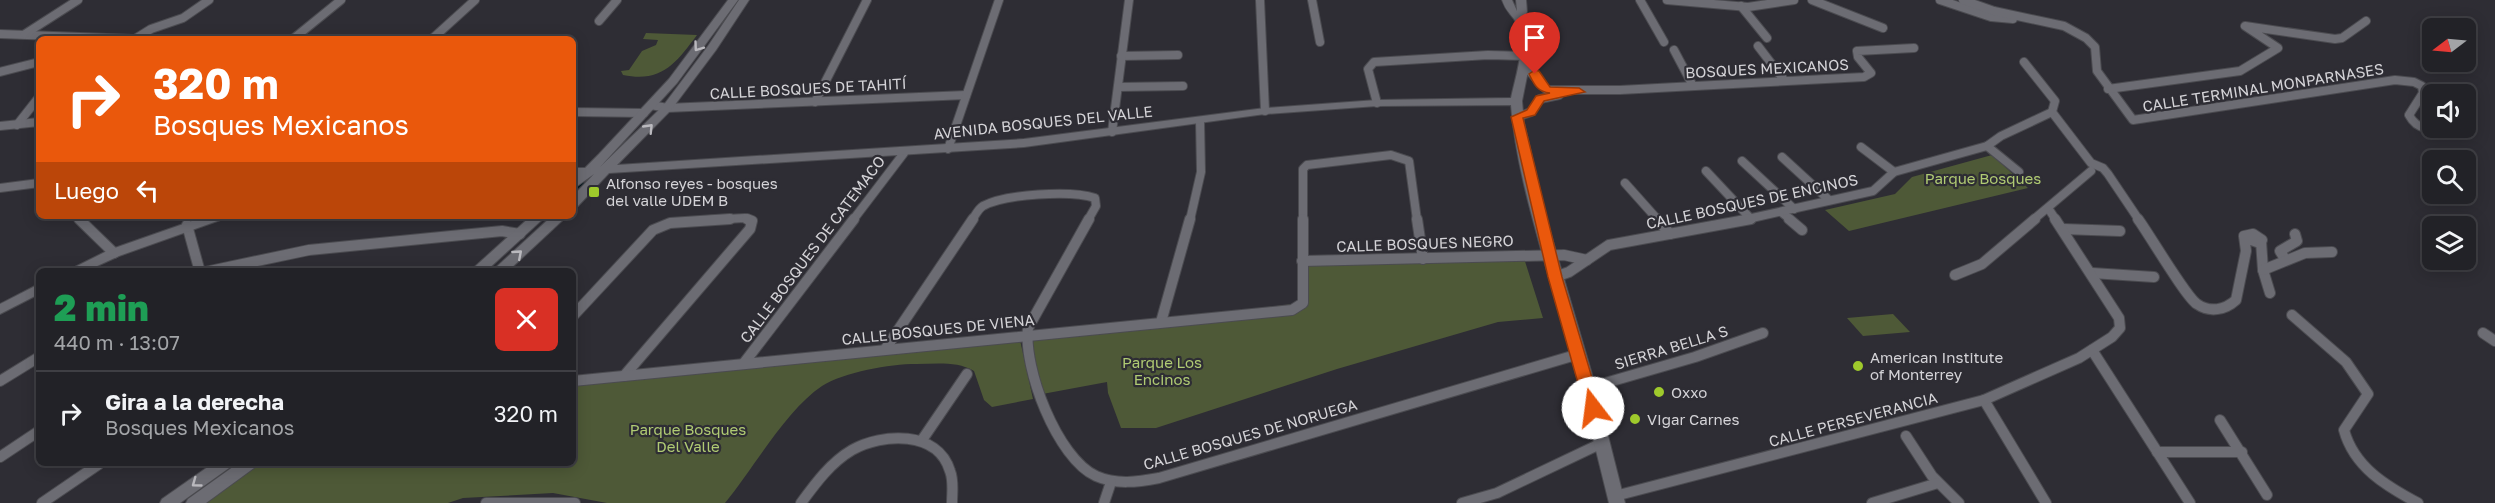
<!DOCTYPE html>
<html lang="es">
<head>
<meta charset="utf-8">
<style>
  :root { --surface:#222227; --page:#2e2f33; --text:#f1f3f6; --muted:#a2a4a7; --line:#3f3f44 }
  body { margin:0; font-family:"Golos Text",sans-serif; background:var(--page); color:var(--text); height:100vh; display:flex; flex-direction:column; font-size:22px; white-space:nowrap }
  * { box-sizing:border-box; margin:0 }
  p { font-size:20px; color:var(--muted) }
  .icon { flex:none; width:33px; height:33px; fill:none; stroke:currentColor; stroke-width:2; stroke-linecap:round; stroke-linejoin:round }
  .map { position:relative; flex:1; overflow:hidden }
  .panel { position:absolute; left:36px; top:268px; width:540px; height:198px; display:flex; flex-direction:column; background:var(--surface); border-radius:9px; box-shadow:0 3px 15px #0003,0 0 0 2px var(--line) }
  .panel>* { flex:none }
  .banner { position:absolute; left:36px; top:36px; width:540px; height:183px; border-radius:9px; box-shadow:0 3px 15px #0003,0 0 0 2px var(--line); background:#ea580c; color:#fff; overflow:hidden }
  .needle { width:39px; rotate:254deg }
  .fabs { position:absolute; left:2422px; top:18px; display:grid; gap:12px }
  .fabs a { display:grid; place-items:center; width:54px; height:54px; border-radius:9px; background:var(--surface); box-shadow:0 3px 15px #0003,0 0 0 2px var(--line); font-size:30px }
  .pin { position:absolute; display:grid; place-items:center; width:51px; height:51px; color:#fff; margin:-62px -26px; border-radius:50% 50% 50% 0; rotate:-45deg; box-shadow:0 0 6px #0007 }
  .pin .icon { rotate:45deg }
  .me { position:absolute; width:66px; margin:-33px; rotate:345deg; stroke-linejoin:round; filter:drop-shadow(0 0 4px #0008) }
  .turn { display:flex; align-items:center; gap:21px; height:126px; padding:0 18px; font-size:27px }
  .turn .icon { width:78px; height:78px; stroke-width:2.5 }
  .turn b { display:block; font-size:42px; line-height:51px }
  .then { display:flex; align-items:center; height:57px; padding:0 18px; background:#0003; gap:12px; font-size:22px }
  .round { display:grid; place-items:center; flex:none; width:63px; height:63px; border-radius:9px; background:var(--page) }
  .headline { display:flex; align-items:center; justify-content:space-between; height:102px; padding:0 18px }
  h1 { font-size:36px; font-weight:800; line-height:45px; color:#1e9e55 }
  ul { padding:0; list-style:none }
  li { display:flex; align-items:center; gap:18px; height:84px; padding:0 18px; border-top:2px solid var(--line) }
  li div { flex:1 }
  li b { display:block; font-size:22px }
  li em { font-style:normal }
  .map>svg:first-child { display:block }
  .green { fill:#4e5937 }
  .lines { fill:none; stroke-linecap:round; stroke-linejoin:round }
  .stream { stroke:#00181d; stroke-width:2 }
  .street-far1-casing { stroke:#4b4b50; stroke-width:10 }
  .street-casing { stroke:#4b4b50; stroke-width:12 }
  .secondary-casing { stroke:#4b4b50; stroke-width:2 }
  .street-far1 { stroke:#6c6c73; stroke-width:8 }
  .street { stroke:#6c6c73; stroke-width:10 }
  .secondary { fill:#6c6c73; fill-rule:evenodd }
  .oneway { stroke:#bab9be }
  .route { fill:#ea580c; stroke:#983908; stroke-width:1.5 }
  .poi-dot { fill:#9fca2c; stroke:#2e2d34; stroke-width:2 }
  .labels { text-anchor:middle; dominant-baseline:central; stroke-width:4.5; stroke-linejoin:round; paint-order:stroke }
  .street-label { font-size:15px; fill:#d4d3d7; stroke:#2e2d34 }
  .park-label { font-size:15px; fill:#b0cb73; stroke:#2e2d34 }
  .poi-label { font-size:15px; fill:#d4d3d7; stroke:#2e2d34; text-anchor:start }
</style>
</head>
<body>
<div class="map">
<svg width="2495" height="503" viewBox="0 0 2495 503">
  <rect width="100%" height="100%" fill="#2e2d34"/>
  <g class="green">
    <path d="M646,33L697,35C676,63 662,83 623,75L621,71L629,70L642,51L656,45L658,40L643,39Z"/>
    <polygon points="1992,155 2028,188 1849,231 1825,210 1895,194 1912,177"/>
    <polygon points="1523,255 1543,318 1498,322 1337,369 1156,428 1121,428 1108,393 1107,382 1037,395 1026,335 1302,303 1302,261"/>
    <polygon points="1893,314 1910,332 1863,336 1847,318"/>
    <path d="M1020,340L1033,399L992,407L984,400L974,371C957,361 936,364 916,364C890,364 844,372 822,386C786,410 753,469 725,503H607L553,493L463,498L448,503H205L259,464H573V384Z"/>
  </g>
  <g class="lines">
    <polyline class="stream" points="573,191 583,183"/>
    <g class="street-far1-casing">
      <g id="street-far1">
        <polyline points="1260,0 1265,111"/>
        <polyline points="1312,0 1320,42"/>
        <polyline points="1640,0 1664,42"/>
        <polyline points="1667,0 1748,7 1794,0"/>
        <polyline points="1812,0 1883,28"/>
        <polyline points="1940,0 1991,17 2013,19"/>
        <path d="M1963,0L1994,11L2064,26L2086,38L2095,47L2097,71L2133,120L2395,80L2414,82L2422,86L2423,93L2409,115C2417,131 2433,130 2449,128"/>
        <polyline points="1741,6 1767,38"/>
        <polyline points="599,21 617,0"/>
        <polyline points="0,34 134,39"/>
        <polyline points="25,34 78,0"/>
        <polyline points="135,39 151,29 183,18 209,0"/>
        <polyline points="293,39 341,0"/>
        <polyline points="432,39 475,0"/>
        <polyline points="1758,46 1784,80"/>
        <polyline points="1674,50 1692,84"/>
        <polyline points="1121,56 1178,55"/>
        <polyline points="2024,62 2055,101 2052,112 2091,163 2103,168 2108,174 2139,220"/>
        <polyline points="1524,65 1547,90 1620,90 1864,77 1871,73 1858,57 1857,51 1914,48"/>
        <polyline points="0,72 39,62"/>
        <polyline points="1118,87 1183,86"/>
        <polyline points="2108,89 2240,71 2278,48 2245,26 2335,39 2342,38 2366,21"/>
        <polyline points="815,102 867,0"/>
        <polyline points="1377,103 1368,69 1374,62 1488,55 1526,56"/>
        <polyline points="651,105 667,108 966,95"/>
        <polyline points="573,112 644,113"/>
        <polyline points="1517,117 1531,112 1540,99 1559,95"/>
        <polyline points="17,125 39,97"/>
        <polyline points="0,126 39,122"/>
        <polyline points="1112,132 1129,0"/>
        <polyline points="1987,146 2019,172"/>
        <polyline points="1861,147 1894,172"/>
        <polyline points="948,149 999,0"/>
        <polyline points="1782,157 1829,200"/>
        <polyline points="1742,161 1794,209"/>
        <polyline points="1706,171 1751,219"/>
        <polyline points="1625,183 1658,220"/>
        <polyline points="0,188 39,183"/>
        <polyline points="2048,208 2056,220"/>
        <polyline points="1781,212 1791,220"/>
        <polyline points="77,216 81,220"/>
        <polyline points="708,220 745,218 751,220"/>
        <polyline points="853,220 904,153"/>
        <path d="M972,220C975,216 978,209 983,206C1005,194 1071,190 1095,198L1096,206L1088,220"/>
        <polyline points="1190,220 1201,172 1200,121"/>
        <polyline points="1303,220 1303,169 1307,165 1391,155 1409,161 1417,220"/>
        <polyline points="1743,220 1873,191 1894,172 1987,146 2001,136 2052,112"/>
        <polyline points="2033,220 2091,171"/>
      </g>
    </g>
    <g class="street-casing">
      <g id="street">
        <polyline points="79,219 114,253"/>
        <path d="M1089,219L1028,328C1023,368 1057,458 1096,476C1116,485 1138,482 1159,478L1579,354"/>
        <polyline points="1417,219 1423,259"/>
        <polyline points="1657,219 1670,234"/>
        <polyline points="1789,219 1802,230"/>
        <path d="M2138,219C2149,234 2186,297 2197,304C2210,313 2225,310 2236,300L2246,251L2244,236L2253,234L2262,240L2257,242L2246,238"/>
        <polyline points="187,225 200,272"/>
        <polyline points="2063,229 2120,231"/>
        <polyline points="2261,241 2263,270 2270,293"/>
        <polyline points="2285,259 2280,251 2297,241 2295,234"/>
        <polyline points="1302,261 1564,255 1587,260"/>
        <polyline points="2263,270 2305,253 2332,252"/>
        <polyline points="205,272 309,250 502,231 520,234"/>
        <polyline points="2092,273 2154,277"/>
        <polyline points="1955,275 1982,264 2035,219"/>
        <polyline points="1555,277 1569,272 1609,245 1751,219"/>
        <path d="M2292,315L2346,362L2368,394L2344,430C2354,467 2386,486 2418,503"/>
        <polyline points="573,316 653,230 670,223 730,219"/>
        <polyline points="1161,322 1190,219"/>
        <polyline points="2483,333 2495,341"/>
        <polyline points="886,348 973,219"/>
        <polyline points="2092,350 2190,503"/>
        <polyline points="744,363 854,219"/>
        <polyline points="624,376 750,229 752,221 747,219"/>
        <polyline points="0,381 39,357"/>
        <polyline points="573,381 1292,310 1303,303 1303,219"/>
        <polyline points="1588,388 1695,357 1763,333"/>
        <polyline points="1984,400 2046,503"/>
        <polyline points="2220,420 2267,495"/>
        <polyline points="1906,436 1932,476 1959,503"/>
        <polyline points="922,440 967,374"/>
        <polyline points="2157,452 2242,452"/>
        <polyline points="0,457 39,431"/>
        <polyline points="1615,496 1984,400 2079,358 2112,337 2120,328 2119,318 2055,219"/>
        <polyline points="42,503 99,464"/>
        <polyline points="486,503 575,503"/>
        <path d="M801,503C815,484 830,463 852,450C882,433 938,430 950,471C954,481 952,492 952,503"/>
        <polyline points="1104,503 1111,482"/>
        <polyline points="1462,503 1497,493 1602,443"/>
        <polyline points="1872,503 1938,483"/>
      </g>
    </g>
    <g class="secondary-casing">
      <g id="secondary">
        <path d="M728,0H738L677,83L600,167L663,106L708,46L739,0H749L716,50L671,110L617,165L1024,139L1265,108L1377,100L1511,98C1516,74 1528,43 1514,19C1509,12 1506,11 1502,0H1512L1517,11L1516,0H1526L1527,12L1524,18L1531,42V56L1522,101L1524,123L1547,221L1596,388L1625,503H1609C1592,433 1574,364 1554,296C1537,233 1516,169 1511,105L1377,106L1265,114L1024,147L609,173L578,206L573,207V196L594,174L573,189V178L576,176H573V168H585L599,154L669,79Z"/>
        <polygon points="206,216 225,216 223,219 119,256 84,272 65,272 109,250"/>
        <polygon points="531,216 546,216 485,272 469,272"/>
        <polygon points="552,216 567,216 507,272 491,272"/>
        <polygon points="39,284 39,294 0,314 0,304"/>
        <polygon points="212,464 231,464 229,468 180,503 160,503 162,499"/>
        <polygon points="237,464 256,464 254,468 206,503 186,503 188,499"/>
      </g>
    </g>
    <use href="#street-far1" class="street-far1"/>
    <use href="#street" class="street"/>
    <use href="#secondary" class="secondary"/>
  </g>
  <defs><path id="oneway-chevron" d="M-2-3.5L2.5 0L-2 3.5" fill="none" stroke-width="1.6" stroke-linecap="round" stroke-linejoin="round" transform="scale(1.5)"/></defs>
  <g class="oneway">
    <use href="#oneway-chevron" transform="translate(698 47) rotate(126)"/>
    <use href="#oneway-chevron" transform="translate(649 128) rotate(-46)"/>
    <use href="#oneway-chevron" transform="translate(518 254) rotate(-41)"/>
    <use href="#oneway-chevron" transform="translate(196 483) rotate(144)"/>
  </g>
  <path class="route" d="M1535,70L1539,71L1550,87L1579,88L1585,92L1544,101L1535,115L1523,118L1562,277L1601,408L1593,413L1585,408L1548,277L1511,117L1527,110L1536,96L1550,93C1537,92 1534,84 1529,74Z"/>
  <g class="poi-dot">
    <rect x="588" y="186" width="12" height="12" rx="3"/>
    <circle cx="1858" cy="366" r="6"/>
    <circle cx="1659" cy="392" r="6"/>
    <circle cx="1635" cy="419" r="6"/>
  </g>
  <g class="labels">
    <g class="street-label">
      <text transform="translate(1767 68) rotate(-3)">BOSQUES MEXICANOS</text>
      <text transform="translate(2263 87) rotate(-9)">CALLE TERMINAL MONPARNASES</text>
      <text transform="translate(808 88) rotate(-3)">CALLE BOSQUES DE TAHITÍ</text>
      <text transform="translate(1043 122) rotate(-6)">AVENIDA BOSQUES DEL VALLE</text>
      <text transform="translate(1752 201) rotate(-12)">CALLE BOSQUES DE ENCINOS</text>
      <text transform="translate(1425 243) rotate(-2)">CALLE BOSQUES NEGRO</text>
      <text transform="translate(812 249) rotate(-53)">CALLE BOSQUES DE CATEMACO</text>
      <text transform="translate(938 329) rotate(-6)">CALLE BOSQUES DE VIENA</text>
      <text transform="translate(1671 347) rotate(-17)">SIERRA BELLA S</text>
      <text transform="translate(1853 419) rotate(-15)">CALLE PERSEVERANCIA</text>
      <text transform="translate(1250 434) rotate(-16)">CALLE BOSQUES DE NORUEGA</text>
    </g>
    <g class="park-label">
      <text x="1983" y="178">Parque Bosques</text>
      <text x="1162" y="362">Parque Los<tspan x="1162" dy="17">Encinos</tspan></text>
      <text x="688" y="429">Parque Bosques<tspan x="688" dy="17">Del Valle</tspan></text>
    </g>
    <g class="poi-label">
      <text x="606" y="183">Alfonso reyes - bosques<tspan x="606" dy="17">del valle UDEM B</tspan></text>
      <text x="1870" y="357">American Institute<tspan x="1870" dy="17">of Monterrey</tspan></text>
      <text x="1671" y="392">Oxxo</text>
      <text x="1647" y="419">VIgar Carnes</text>
    </g>
  </g>
</svg>
<div class="fabs">
<a><svg class="needle" viewBox="-14 -14 28 28"><path d="M0-13l5 13h-10z" fill="#e53935"/><path d="M0 13l5-13h-10z" fill="#a2a4a7"/></svg></a>
<a><svg class="icon" aria-label="sound" viewBox="0 0 24 24"><path d="M4 9h4l5-4v14l-5-4H4zM17 9q2 3 0 6"/></svg></a>
<a><svg class="icon" aria-label="search" viewBox="0 0 24 24"><circle cx="10" cy="10" r="6"/><path d="M15 15l6 6"/></svg></a>
<a><svg class="icon" aria-label="layers" viewBox="0 0 24 24"><path d="M12 4l9 5-9 5-9-5zM3 14l9 5 9-5"/></svg></a>
</div>
<div class="pin" style="left:1535px;top:74px;background:#d93025"><svg class="icon" aria-label="arrive" viewBox="0 0 24 24"><path d="M6 21V4h12l-3 4 3 4H6"/></svg></div>
<svg class="me" style="left:1593px;top:408px" viewBox="-20 -20 40 40"><circle r="19" fill="#fff"/><path d="M0-13L10 11 0 6-10 11z" fill="#ea580c"/></svg>
<div class="banner">
<div class="turn"><svg class="icon" aria-label="right" viewBox="0 0 24 24"><path d="M7 20v-9h11M14 6l5 5-5 5"/></svg><div><b>320 m</b>Bosques Mexicanos</div></div>
<div class="then">Luego<svg class="icon" aria-label="left" viewBox="0 0 24 24"><path d="M17 20v-9H6M10 6l-5 5 5 5"/></svg></div>
</div>
<section class="panel">
<div class="headline"><div><h1>2 min</h1><p>440 m · 13:07</p></div><a class="round" style="background:#d93025;color:#fff"><svg class="icon" aria-label="close" viewBox="0 0 24 24"><path d="M6 6l12 12M18 6L6 18"/></svg></a></div>
<ul>
<li><svg class="icon" aria-label="right" viewBox="0 0 24 24"><path d="M7 20v-9h11M14 6l5 5-5 5"/></svg><div><b>Gira a la derecha</b><p>Bosques Mexicanos</p></div><em>320 m</em></li>
</ul>
</section>
</div>
</body>
</html>
